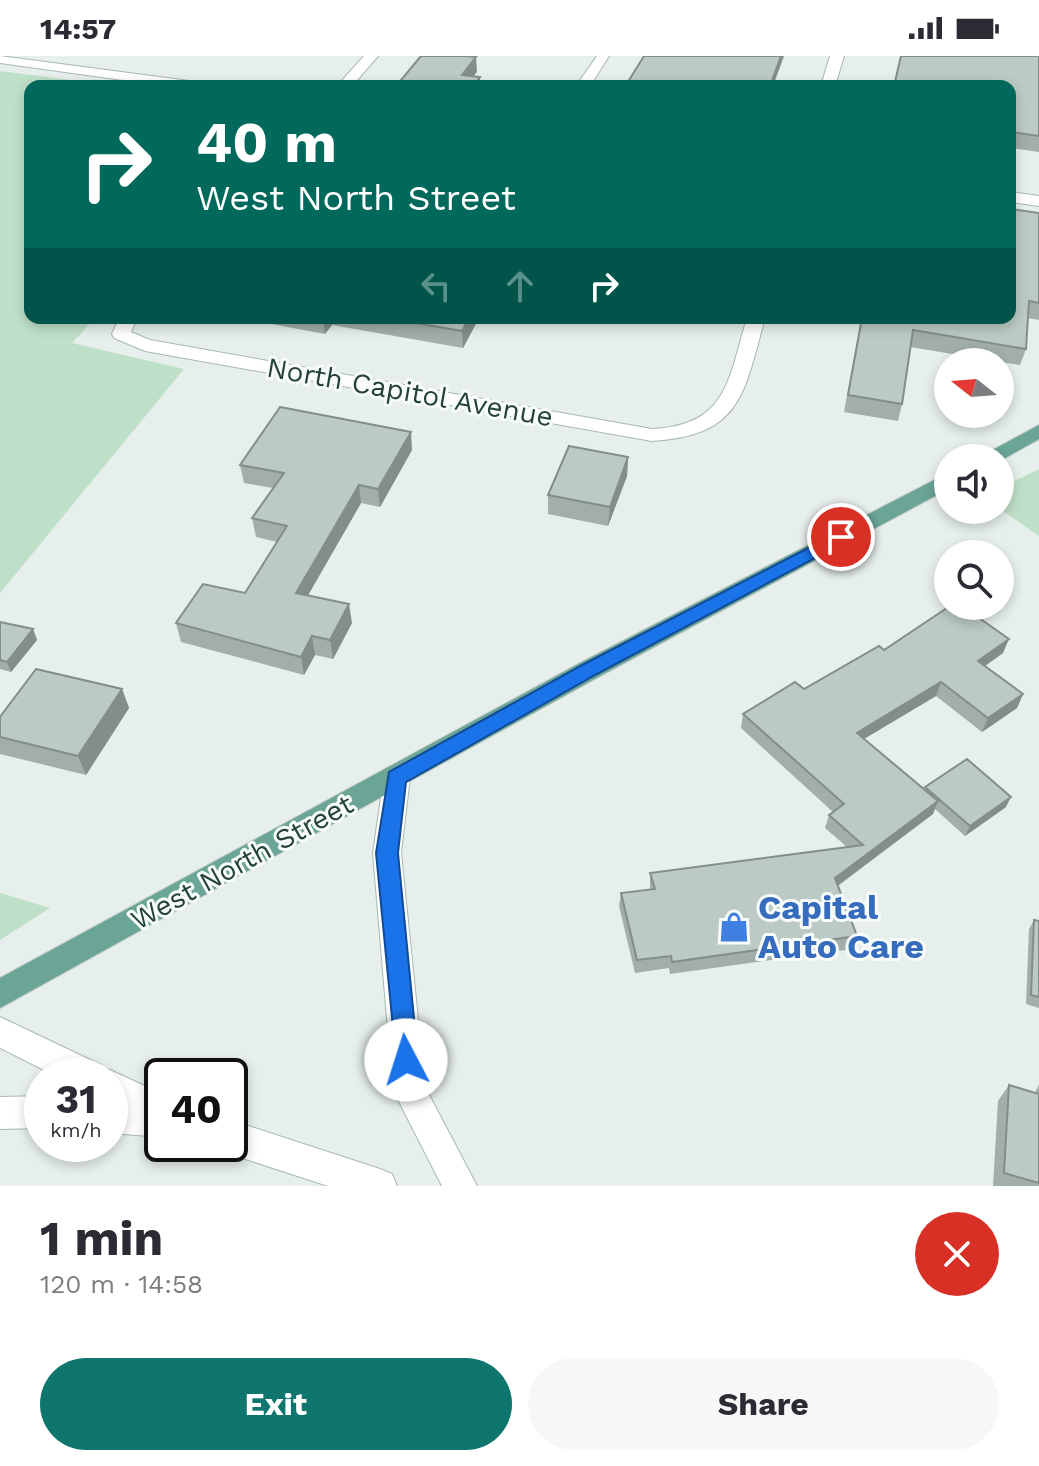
<!DOCTYPE html>
<html lang="en">
<head>
<meta charset="utf-8">
<style>
  :root { --surface:#fff; --page:#f7f7f7; --text:#2b2b33; --muted:#7c7c81; --accent:#0f766e }
  body { margin:0; font-family:"Work Sans",sans-serif; background:var(--page); color:var(--text); height:100vh; display:flex; flex-direction:column; font-size:30px; white-space:nowrap }
  * { box-sizing:border-box; margin:0 }
  p { font-size:26px; color:var(--muted) }
  .icon { flex:none; width:44px; height:44px; fill:none; stroke:currentColor; stroke-width:2; stroke-linecap:round; stroke-linejoin:round }
  .map { position:relative; height:1130px; overflow:hidden }
  .sheet { display:flex; flex-direction:column; background:var(--surface); flex:1 }
  .sheet>* { flex:none }
  .guide { position:absolute; left:24px; top:24px; width:992px; height:244px; border-radius:16px; box-shadow:0 4px 12px #0003; background:#00695c; color:#fff; overflow:hidden }
  .needle { width:52px; rotate:287deg }
  .tools { position:absolute; left:934px; top:292px; display:grid; gap:16px }
  .tools a { display:grid; place-items:center; width:80px; height:80px; border-radius:50%; background:var(--surface); box-shadow:0 4px 12px #0003; font-size:40px }
  .speed { position:absolute; left:24px; top:1002px; display:flex; gap:16px; font-size:40px; font-weight:700; text-align:center }
  .speed>* { display:grid; place-content:center; width:104px; height:104px; border-radius:50%; background:var(--surface); box-shadow:0 4px 12px #0003; line-height:1 }
  .speed small { font-size:20px; font-weight:400 }
  .speed .limit { border:4px solid #111; border-radius:12px; background:#fff; color:#111 }
  .pin { position:absolute; display:grid; place-items:center; width:68px; height:68px; color:#fff; margin:-34px; border:4px solid #fff; border-radius:50%; box-shadow:0 2px 8px #0007 }
  .me { position:absolute; width:88px; margin:-44px; rotate:355deg; stroke-linejoin:round; filter:drop-shadow(0 0 6px #0008) }
  .turn { display:flex; align-items:center; gap:28px; height:168px; padding:0 40px; font-size:36px }
  .turn .icon { width:104px; height:104px; stroke-width:2.5 }
  .turn b { display:block; font-size:56px; line-height:68px }
  .lanes { display:flex; align-items:center; height:76px; padding:0 40px; background:#0003; justify-content:center; gap:40px; direction:ltr }
  .lanes .off { opacity:.35 }
  .round { display:grid; place-items:center; flex:none; width:84px; height:84px; border-radius:42px; background:var(--page) }
  .summary { display:flex; align-items:center; justify-content:space-between; height:136px; padding:0 40px }
  h1 { font-size:48px; font-weight:700; line-height:60px }
  .cta { display:flex; gap:16px; margin-top:auto; padding:16px 40px }
  .cta a { flex:1; height:92px; border-radius:48px; background:var(--accent); color:#fff; font-size:32px; font-weight:700; line-height:92px; text-align:center }
  .cta a+a { background:var(--page); color:var(--text) }
  .status { display:flex; justify-content:space-between; align-items:center; height:56px; padding:0 40px; background:var(--surface); direction:ltr }
  .status svg { height:22px; fill:currentColor }
  .map>svg:first-child { display:block }
  .green { fill:#bfe0c8 }
  .lines { fill:none; stroke-linecap:round; stroke-linejoin:round }
  .service-casing { stroke:#a8b8b2; stroke-width:2 }
  .minor-casing { stroke:#a8b8b2; stroke-width:2 }
  .tertiary-casing { stroke:#a8b8b2; stroke-width:2 }
  .primary-casing { stroke:#c2cac8; stroke-width:2 }
  .service { fill:#fff; fill-rule:evenodd }
  .minor { fill:#fff; fill-rule:evenodd }
  .tertiary { fill:#fff; fill-rule:evenodd }
  .primary { fill:#6aa596; fill-rule:evenodd }
  .wall { fill:#a1aea9 }
  .shaded-wall { fill:#838d89 }
  .building { fill:#bbcac4; stroke:#838d89; stroke-width:2 }
  .route { fill:#1a73e8; stroke:#114b97; stroke-width:2 }
  .labels { text-anchor:middle; dominant-baseline:central; stroke-width:6; stroke-linejoin:round; paint-order:stroke }
  .street-label { font-size:28px; fill:#24423a; stroke:#f7fbf9 }
  .near-shop-label { font-size:34px; font-weight:bold; fill:#366cbe; stroke:#f7fbf9; text-anchor:start }
</style>
</head>
<body>
<div class="status"><b>14:57</b><svg viewBox="0 0 49 12"><path d="M0 12V9h3v3zM5 12V6h3v6zM10 12V3h3v9zM15 12V0h3v12zM26 1h20v11H26zM47 4h2v5h-2z"/></svg></div>
<div class="map">
<svg width="1039" height="1130" viewBox="0 0 1039 1130">
  <rect width="100%" height="100%" fill="#e6efeb"/>
  <g class="green">
    <polygon points="0,15 119,30 30,30 30,262 95,262 72,287 184,313 0,537"/>
    <polygon points="1039,413 1039,480 1000,453 1000,432"/>
    <polygon points="0,837 50,852 0,884"/>
  </g>
  <g class="lines">
    <g class="service-casing">
      <polygon id="service" points="597,0 609,0 590,30 576,30"/>
    </g>
    <g class="minor-casing">
      <g id="minor">
        <polygon points="0,0 197,26 204,30 166,30 0,7"/>
        <polygon points="364,0 378,0 352,30 337,30"/>
        <polygon points="830,0 844,0 835,30 821,30"/>
        <polygon points="1010,136 1039,140 1039,150 1010,146"/>
        <path d="M119,262H137L131,276L150,284L652,373C728,369 728,324 747,262H765C744,337 742,380 652,385L145,295L114,282L112,278Z"/>
      </g>
    </g>
    <g class="tertiary-casing">
      <g id="tertiary">
        <polygon points="397,710 406,713 410,721 401,797 425,1031 477,1130 442,1130 393,1034 373,797 384,721 388,713"/>
        <polygon points="0,961 101,1009 105,1016 110,1014 162,1038 162,1081 110,1077 110,1020 56,1020 0,992"/>
        <polygon points="42,1040 42,1072 0,1073 0,1041"/>
        <polygon points="230,1064 380,1113 392,1118 397,1130 328,1130 230,1098 216,1088 230,1088"/>
      </g>
    </g>
    <g class="primary-casing">
      <g id="primary">
        <polygon points="1039,369 1039,383 1000,405 978,402"/>
        <polygon points="948,417 948,433 600,620 0,952 0,922 582,606"/>
      </g>
    </g>
    <use href="#service" class="service"/>
    <use href="#minor" class="minor"/>
    <use href="#tertiary" class="tertiary"/>
    <use href="#primary" class="primary"/>
  </g>
  <g class="wall">
    <polygon points="1039,0 1039,96 1010,92 1010,30"/>
    <polygon points="1039,157 1039,264 1028,262 1026,293 1020,309 910,291 902,348 898,365 844,356 861,262 1010,262"/>
    <polygon points="239,262 479,262 463,292 332,269 325,278"/>
    <polygon points="412,394 380,451 361,447 308,539 352,567 333,603 315,599 304,619 181,586 176,567 245,537 277,486 256,481 252,462 273,432 244,427 240,409"/>
    <polygon points="628,401 627,420 608,470 548,458 548,439"/>
    <polygon points="0,566 33,573 37,584 11,616 0,613"/>
    <polygon points="884,594 1003,597 985,610 1023,638 1017,652 982,676 936,640 864,683 925,733 925,731 1006,751 965,780 935,753 933,758 838,830 857,880 852,893 670,918 669,912 635,917 619,850 621,837 650,833 650,817 847,791 825,772 829,759 833,756 741,672 743,658 804,633"/>
    <polygon points="122,633 129,652 86,719 0,698 0,661"/>
    <polygon points="1034,864 1039,865 1039,952 1026,948 1029,873"/>
    <polygon points="1039,1028 1039,1130 993,1130 998,1045 1009,1029 1035,1037"/>
  </g>
  <g class="shaded-wall">
    <polygon points="781,0 784,0 773,30 770,30"/>
    <polygon points="476,1 477,16 466,30 462,19"/>
    <polygon points="480,21 480,30 473,30"/>
    <polygon points="323,262 331,262 332,269 325,278"/>
    <polygon points="469,262 479,262 463,292 462,275"/>
    <polygon points="411,376 412,394 380,451 378,433"/>
    <polygon points="628,401 627,420 608,470 610,451"/>
    <polygon points="359,429 361,447 299,555 296,537"/>
    <polygon points="349,548 352,567 333,603 330,584"/>
    <polygon points="33,573 37,584 11,616 7,606"/>
    <polygon points="312,580 315,599 304,619 301,601"/>
    <polygon points="1009,583 1003,597 972,619 978,605"/>
    <polygon points="941,626 936,640 852,690 857,677"/>
    <polygon points="122,633 129,652 86,719 78,700"/>
    <polygon points="1023,638 1017,652 982,676 988,662"/>
    <polygon points="1011,741 1006,751 965,780 970,770"/>
    <polygon points="938,745 933,758 830,835 835,822"/>
  </g>
  <g class="building">
    <polygon points="421,0 466,0 476,1 462,19 480,21 473,30 396,30"/>
    <polygon points="644,0 781,0 770,30 626,29"/>
    <polygon points="901,0 1039,0 1039,80 1010,76 1010,30 894,30"/>
    <polygon points="1010,153 1039,157 1039,247 1029,245 1026,293 913,274 902,348 848,339 862,262 1010,262"/>
    <polygon points="387,262 469,262 462,275"/>
    <polygon points="280,351 411,376 378,433 359,429 296,537 349,548 330,584 312,580 301,601 176,567 203,528 245,537 287,470 252,462 284,417 240,409"/>
    <polygon points="569,390 628,401 610,451 548,439"/>
    <polygon points="950,550 962,550 1009,583 978,605 1023,638 988,662 941,626 857,677 938,745 835,822 857,880 672,906 671,900 637,904 621,837 655,833 650,817 863,789 829,759 844,748 743,658 795,626 804,633 879,590 884,594"/>
    <polygon points="0,566 33,573 7,606 0,604"/>
    <polygon points="36,613 122,633 78,700 0,681 0,661"/>
    <polygon points="967,703 1011,741 970,770 925,731"/>
    <polygon points="1034,864 1039,865 1039,941 1031,939"/>
    <polygon points="1009,1029 1039,1038 1039,1127 1004,1117"/>
  </g>
  <polygon class="route" points="841,475 849,481 847,485 597,618 406,726 398,797 418,1004 414,1013 406,1016 397,1013 376,797 389,716 584,608"/>
  <defs>
    <g id="shop-bare" transform="scale(2.4)"><path d="M-5-2.5h2.3a2.7 3.5 0 0 1 5.4 0H5L5.5 6h-11ZM-1.5-2.5h3a1.5 2.3 0 0 0-3 0Z" fill="#3f7fe0" stroke="#f7fbf9" stroke-width="2.5" paint-order="stroke"/></g>
  </defs>
  <g fill-rule="evenodd">
    <use href="#shop-bare" x="734" y="871"/>
  </g>
  <g class="labels">
    <g class="street-label">
      <text transform="translate(410 336) rotate(10)">North Capitol Avenue</text>
      <text transform="translate(242 806) rotate(-29)">West North Street</text>
    </g>
    <g class="near-shop-label">
      <text x="758" y="851">Capital<tspan x="758" dy="39">Auto Care</tspan></text>
    </g>
  </g>
</svg>
<div class="tools">
<a><svg class="needle" viewBox="-14 -14 28 28"><path d="M0-13l5 13h-10z" fill="#e53935"/><path d="M0 13l5-13h-10z" fill="#7c7c81"/></svg></a>
<a><svg class="icon" aria-label="sound" viewBox="0 0 24 24"><path d="M4 9h4l5-4v14l-5-4H4zM17 9q2 3 0 6"/></svg></a>
<a><svg class="icon" aria-label="search" viewBox="0 0 24 24"><circle cx="10" cy="10" r="6"/><path d="M15 15l6 6"/></svg></a>
</div>
<div class="speed"><div>31<small>km/h</small></div><div class="limit">40</div></div>
<div class="pin" style="left:841px;top:481px;background:#d93025"><svg class="icon" aria-label="arrive" viewBox="0 0 24 24"><path d="M6 21V4h12l-3 4 3 4H6"/></svg></div>
<svg class="me" style="left:406px;top:1004px" viewBox="-20 -20 40 40"><circle r="19" fill="#fff"/><path d="M0-13L10 11 0 6-10 11z" fill="#1a73e8"/></svg>
<div class="guide">
<div class="turn"><svg class="icon" aria-label="right" viewBox="0 0 24 24"><path d="M7 20v-9h11M14 6l5 5-5 5"/></svg><div><b>40 m</b>West North Street</div></div>
<div class="lanes"><svg class="icon off" aria-label="left" viewBox="0 0 24 24"><path d="M17 20v-9H6M10 6l-5 5 5 5"/></svg><svg class="icon off" aria-label="ahead" viewBox="0 0 24 24"><path d="M12 20V5M6 11l6-6 6 6"/></svg><svg class="icon" aria-label="right" viewBox="0 0 24 24"><path d="M7 20v-9h11M14 6l5 5-5 5"/></svg></div>
</div>
</div>
<section class="sheet">
<div class="summary"><div><h1>1 min</h1><p>120 m · 14:58</p></div><a class="round" style="background:#d93025;color:#fff"><svg class="icon" aria-label="close" viewBox="0 0 24 24"><path d="M6 6l12 12M18 6L6 18"/></svg></a></div>
<div class="cta"><a>Exit</a><a>Share</a></div>
</section>
</body>
</html>
